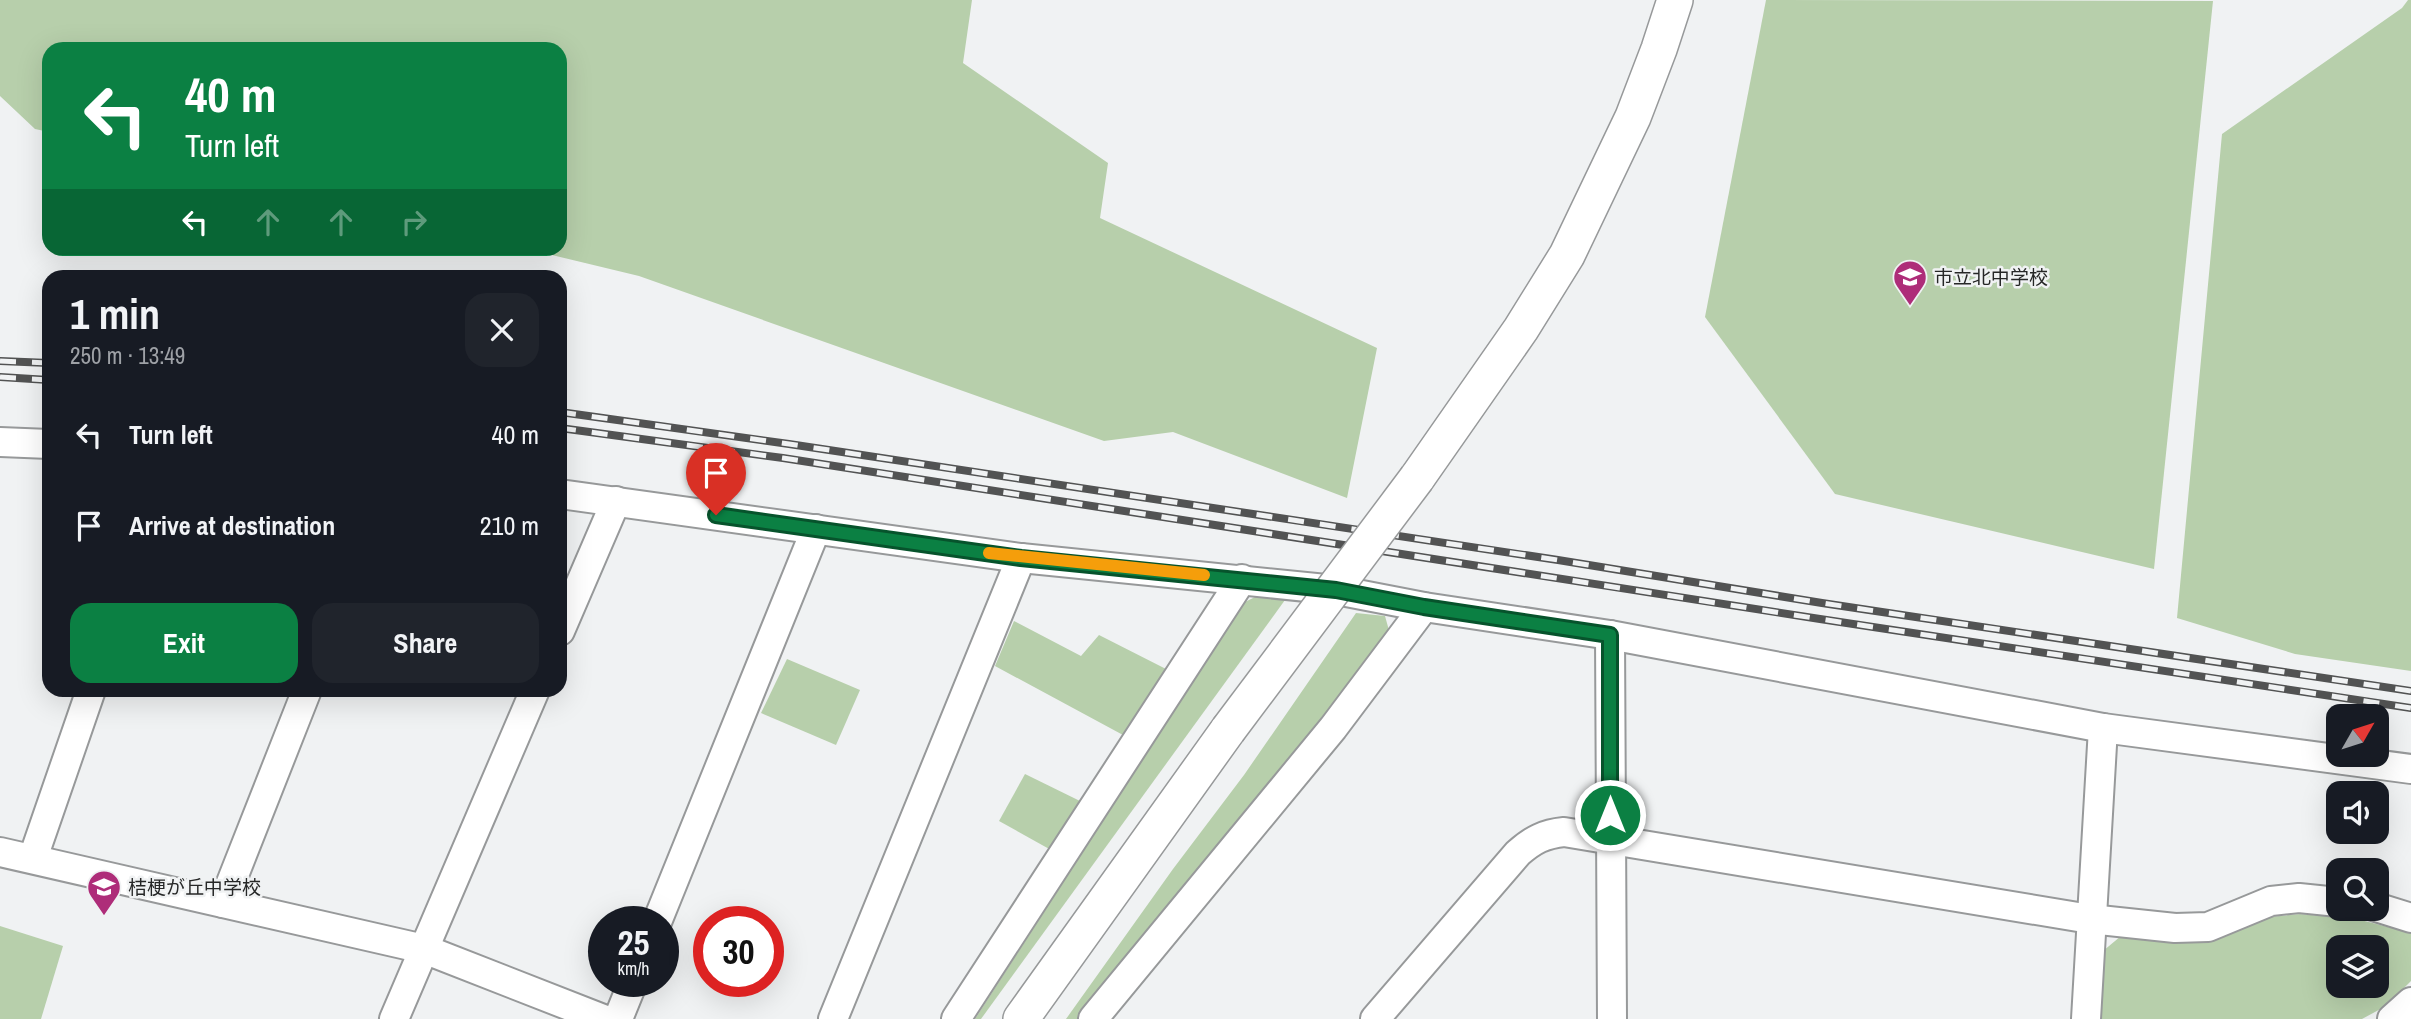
<!DOCTYPE html>
<html lang="en">
<head>
<meta charset="utf-8">
<style>
  :root { --surface:#171b24; --page:#20242c; --text:#f1f3f6; --muted:#9ea1a6; --accent:#0b8043 }
  body { margin:0; font-family:"Archivo Narrow","Noto Sans JP",sans-serif; background:var(--page); color:var(--text); height:100vh; display:flex; flex-direction:column; font-size:26px; white-space:nowrap }
  * { box-sizing:border-box; margin:0 }
  p { font-size:23px; color:var(--muted) }
  .icon { flex:none; width:38px; height:38px; fill:none; stroke:currentColor; stroke-width:2; stroke-linecap:round; stroke-linejoin:round }
  .map { position:relative; flex:1; overflow:hidden }
  .details { position:absolute; left:42px; top:270px; width:525px; height:427px; display:flex; flex-direction:column; background:var(--surface); border-radius:21px; box-shadow:0 7px 28px #0002 }
  .details>* { flex:none }
  .top-card { position:absolute; left:42px; top:42px; width:525px; height:214px; border-radius:21px; box-shadow:0 7px 28px #0002; background:#0b8043; color:#fff; overflow:hidden }
  .needle { width:46px; rotate:51deg }
  .fabs { position:absolute; left:2326px; top:704px; display:grid; gap:14px }
  .fabs a { display:grid; place-items:center; width:63px; height:63px; border-radius:14px; background:var(--surface); box-shadow:0 7px 28px #0002; font-size:35px }
  .speed { position:absolute; left:588px; top:906px; display:flex; gap:14px; font-size:35px; font-weight:700; text-align:center }
  .speed>* { display:grid; place-content:center; width:91px; height:91px; border-radius:50%; background:var(--surface); box-shadow:0 7px 28px #0002; line-height:1 }
  .speed small { font-size:18px; font-weight:400 }
  .speed .limit { border:10px solid #d22; background:#fff; color:#111 }
  .pin { position:absolute; display:grid; place-items:center; width:60px; height:60px; color:#fff; margin:-72px -30px; border-radius:50% 50% 50% 0; rotate:-45deg; box-shadow:0 0 7px #0007 }
  .pin .icon { rotate:45deg }
  .me { position:absolute; width:77px; margin:-38px; rotate:0deg; stroke-linejoin:round; filter:drop-shadow(0 0 5px #0008) }
  .turn { display:flex; align-items:center; gap:24px; height:147px; padding:0 28px; font-size:32px }
  .turn .icon { width:91px; height:91px; stroke-width:2.5 }
  .turn b { display:block; font-size:49px; line-height:60px }
  .lanes { display:flex; align-items:center; height:66px; padding:0 28px; background:#0003; justify-content:center; gap:35px; direction:ltr }
  .lanes .off { opacity:.35 }
  .round { display:grid; place-items:center; flex:none; width:74px; height:74px; border-radius:21px; background:var(--page) }
  .headline { display:flex; align-items:center; justify-content:space-between; height:119px; padding:0 28px }
  h1 { font-size:42px; font-weight:700; line-height:52px }
  .primary-button { display:flex; gap:14px; margin-top:auto; padding:14px 28px }
  .primary-button a { flex:1; height:80px; border-radius:21px; background:var(--accent); color:#fff; font-size:28px; font-weight:700; line-height:80px; text-align:center }
  .primary-button a+a { background:var(--page); color:var(--text) }
  ul { padding:0; list-style:none }
  li { display:flex; align-items:center; gap:21px; height:91px; padding:0 28px }
  li div { flex:1 }
  li b { display:block; font-size:26px }
  li em { font-style:normal }
  .map>svg:first-child { display:block }
  .green { fill:#b7cfab; fill-rule:evenodd }
  .lines { fill:none; stroke-linecap:round; stroke-linejoin:round }
  .minor-casing { stroke:#97999a; stroke-width:32 }
  .tertiary-casing { stroke:#97999a; stroke-width:38 }
  .minor { stroke:#fff; stroke-width:28 }
  .tertiary { stroke:#fff; stroke-width:35 }
  .rail-casing { stroke:#525353; stroke-width:8 }
  .rail { stroke:#f0f2f3; stroke-width:5; stroke-dasharray:16; stroke-linecap:butt }
  .tertiary-bridge-casing { stroke:#97999a; stroke-width:38; stroke-linecap:butt }
  .tertiary-bridge { stroke:#fff; stroke-width:35 }
  .route-casing { stroke:#07532c; stroke-width:18 }
  .route { stroke:#0b8043; stroke-width:12 }
  .slow { stroke:#f59e0b; stroke-width:12 }
  .labels { text-anchor:middle; dominant-baseline:central; stroke-width:5; stroke-linejoin:round; paint-order:stroke }
  .poi-label { font-size:19px; fill:#262727; stroke:#f0f2f3; text-anchor:start }
</style>
</head>
<body>
<div class="map">
<svg width="2411" height="1019" viewBox="0 0 2411 1019">
  <rect width="100%" height="100%" fill="#f0f2f3"/>
  <g class="green">
    <polygon points="0,0 972,0 963,63 1108,163 1100,218 1377,348 1347,498 1173,432 1104,441 639,276 527,249 560,248 560,49 49,49 49,132 35,129 0,96"/>
    <polygon points="1766,0 2213,1 2154,569 1835,494 1705,317"/>
    <polygon points="2408,0 2411,0 2411,671 2295,654 2177,618 2222,134 2402,8"/>
    <polygon points="1257,596 1285,600 981,1019 975,1019 1243,603"/>
    <polygon points="1356,613 1385,616 1390,634 1306,744 1077,1019 1066,1019 1173,869 1244,775"/>
    <polygon points="1014,621 1081,656 1099,635 1166,669 1123,735 995,666"/>
    <polygon points="787,659 860,690 836,745 761,713"/>
    <polygon points="1025,774 1080,801 1051,850 999,821"/>
    <path d="M2300,914L2357,919L2411,933V981L2386,1006L2362,1019H2100L2103,951L2121,936L2207,940L2268,917ZM2338,947H2376V985H2338Z"/>
    <polygon points="0,926 63,946 41,1019 0,1019"/>
  </g>
  <g class="lines">
    <g class="minor-casing">
      <g id="minor">
        <polyline points="0,442 49,444"/>
        <polyline points="560,494 1021,558 1336,590 1424,607 1610,635 2103,728 2411,769"/>
        <polyline points="560,631 616,501"/>
        <polyline points="1610,635 1612,1019"/>
        <polyline points="0,852 424,949 603,1019"/>
        <polyline points="33,858 91,690"/>
        <polyline points="223,903 307,690"/>
        <polyline points="2376,907 2411,918"/>
        <polyline points="657,922 816,529"/>
        <polyline points="394,1019 535,690"/>
        <polyline points="618,1019 633,982"/>
        <polyline points="833,1019 1021,558"/>
        <polyline points="956,1019 1242,579"/>
        <polyline points="1093,1019 1333,728 1424,607"/>
        <path d="M1375,1019L1518,853C1533,840 1544,834 1564,832L2090,919L2175,928L2208,927L2271,901L2299,898L2338,902"/>
        <polyline points="2086,1019 2103,728"/>
        <polyline points="2392,1019 2411,1002"/>
      </g>
    </g>
    <g class="tertiary-casing">
      <g id="tertiary">
        <polyline points="1417,478 1521,329 1567,255 1633,117 1659,49 1675,0"/>
        <polyline points="1021,1019 1228,730"/>
      </g>
    </g>
    <use href="#minor" class="minor"/>
    <use href="#tertiary" class="tertiary"/>
    <g class="rail-casing">
      <g id="rail">
        <polyline points="0,361 49,363"/>
        <polyline points="0,377 49,380"/>
        <polyline points="560,412 789,444 1558,560 1822,603 2411,691"/>
        <polyline points="560,428 783,458 1820,619 2411,708"/>
      </g>
    </g>
    <use href="#rail" class="rail"/>
    <g class="tertiary-bridge-casing">
      <polyline id="tertiary-bridge" points="1228,730 1417,478"/>
    </g>
    <use href="#tertiary-bridge" class="tertiary-bridge"/>
  </g>
  <g class="lines">
    <g class="route-casing">
      <polyline id="route" points="716,515 1021,558 1336,590 1424,607 1610,635 1610,815"/>
    </g>
    <use href="#route" class="route"/>
    <polyline class="slow" points="989,553 1204,575"/>
  </g>
  <defs>
    <g id="school-pin" transform="scale(1.75)"><path d="M0 17L-7.5 6A9.5 9.5 0 1 1 7.5 6Z" fill="#ae2d79" stroke="#f0f2f3"/><path d="M0-5L7-2L0 1L-7-2ZM-4 1L0 2.5L4 1V4Q0 6-4 4Z" fill="#fff"/></g>
  </defs>
  <g fill-rule="evenodd">
    <use href="#school-pin" x="1910" y="277"/>
    <use href="#school-pin" x="104" y="887"/>
  </g>
  <g class="labels">
    <g class="poi-label">
      <text x="1934" y="277">市立北中学校</text>
      <text x="128" y="887">桔梗が丘中学校</text>
    </g>
  </g>
</svg>
<div class="fabs">
<a><svg class="needle" viewBox="-14 -14 28 28"><path d="M0-13l5 13h-10z" fill="#e53935"/><path d="M0 13l5-13h-10z" fill="#9ea1a6"/></svg></a>
<a><svg class="icon" aria-label="sound" viewBox="0 0 24 24"><path d="M4 9h4l5-4v14l-5-4H4zM17 9q2 3 0 6"/></svg></a>
<a><svg class="icon" aria-label="search" viewBox="0 0 24 24"><circle cx="10" cy="10" r="6"/><path d="M15 15l6 6"/></svg></a>
<a><svg class="icon" aria-label="layers" viewBox="0 0 24 24"><path d="M12 4l9 5-9 5-9-5zM3 14l9 5 9-5"/></svg></a>
</div>
<div class="speed"><div>25<small>km/h</small></div><div class="limit">30</div></div>
<div class="pin" style="left:716px;top:515px;background:#d93025"><svg class="icon" aria-label="arrive" viewBox="0 0 24 24"><path d="M6 21V4h12l-3 4 3 4H6"/></svg></div>
<svg class="me" style="left:1610px;top:815px" viewBox="-20 -20 40 40"><circle r="17" fill="#0b8043" stroke="#fff" stroke-width="3"/><path d="M0-11L8 9 0 5-8 9z" fill="#fff"/></svg>
<div class="top-card">
<div class="turn"><svg class="icon" aria-label="left" viewBox="0 0 24 24"><path d="M17 20v-9H6M10 6l-5 5 5 5"/></svg><div><b>40 m</b>Turn left</div></div>
<div class="lanes"><svg class="icon" aria-label="left" viewBox="0 0 24 24"><path d="M17 20v-9H6M10 6l-5 5 5 5"/></svg><svg class="icon off" aria-label="ahead" viewBox="0 0 24 24"><path d="M12 20V5M6 11l6-6 6 6"/></svg><svg class="icon off" aria-label="ahead" viewBox="0 0 24 24"><path d="M12 20V5M6 11l6-6 6 6"/></svg><svg class="icon off" aria-label="right" viewBox="0 0 24 24"><path d="M7 20v-9h11M14 6l5 5-5 5"/></svg></div>
</div>
<section class="details">
<div class="headline"><div><h1>1 min</h1><p>250 m · 13:49</p></div><a class="round"><svg class="icon" aria-label="close" viewBox="0 0 24 24"><path d="M6 6l12 12M18 6L6 18"/></svg></a></div>
<ul>
<li><svg class="icon" aria-label="left" viewBox="0 0 24 24"><path d="M17 20v-9H6M10 6l-5 5 5 5"/></svg><div><b>Turn left</b></div><em>40 m</em></li>
<li><svg class="icon" aria-label="arrive" viewBox="0 0 24 24"><path d="M6 21V4h12l-3 4 3 4H6"/></svg><div><b>Arrive at destination</b></div><em>210 m</em></li>
</ul>
<div class="primary-button"><a>Exit</a><a>Share</a></div>
</section>
</div>
</body>
</html>
